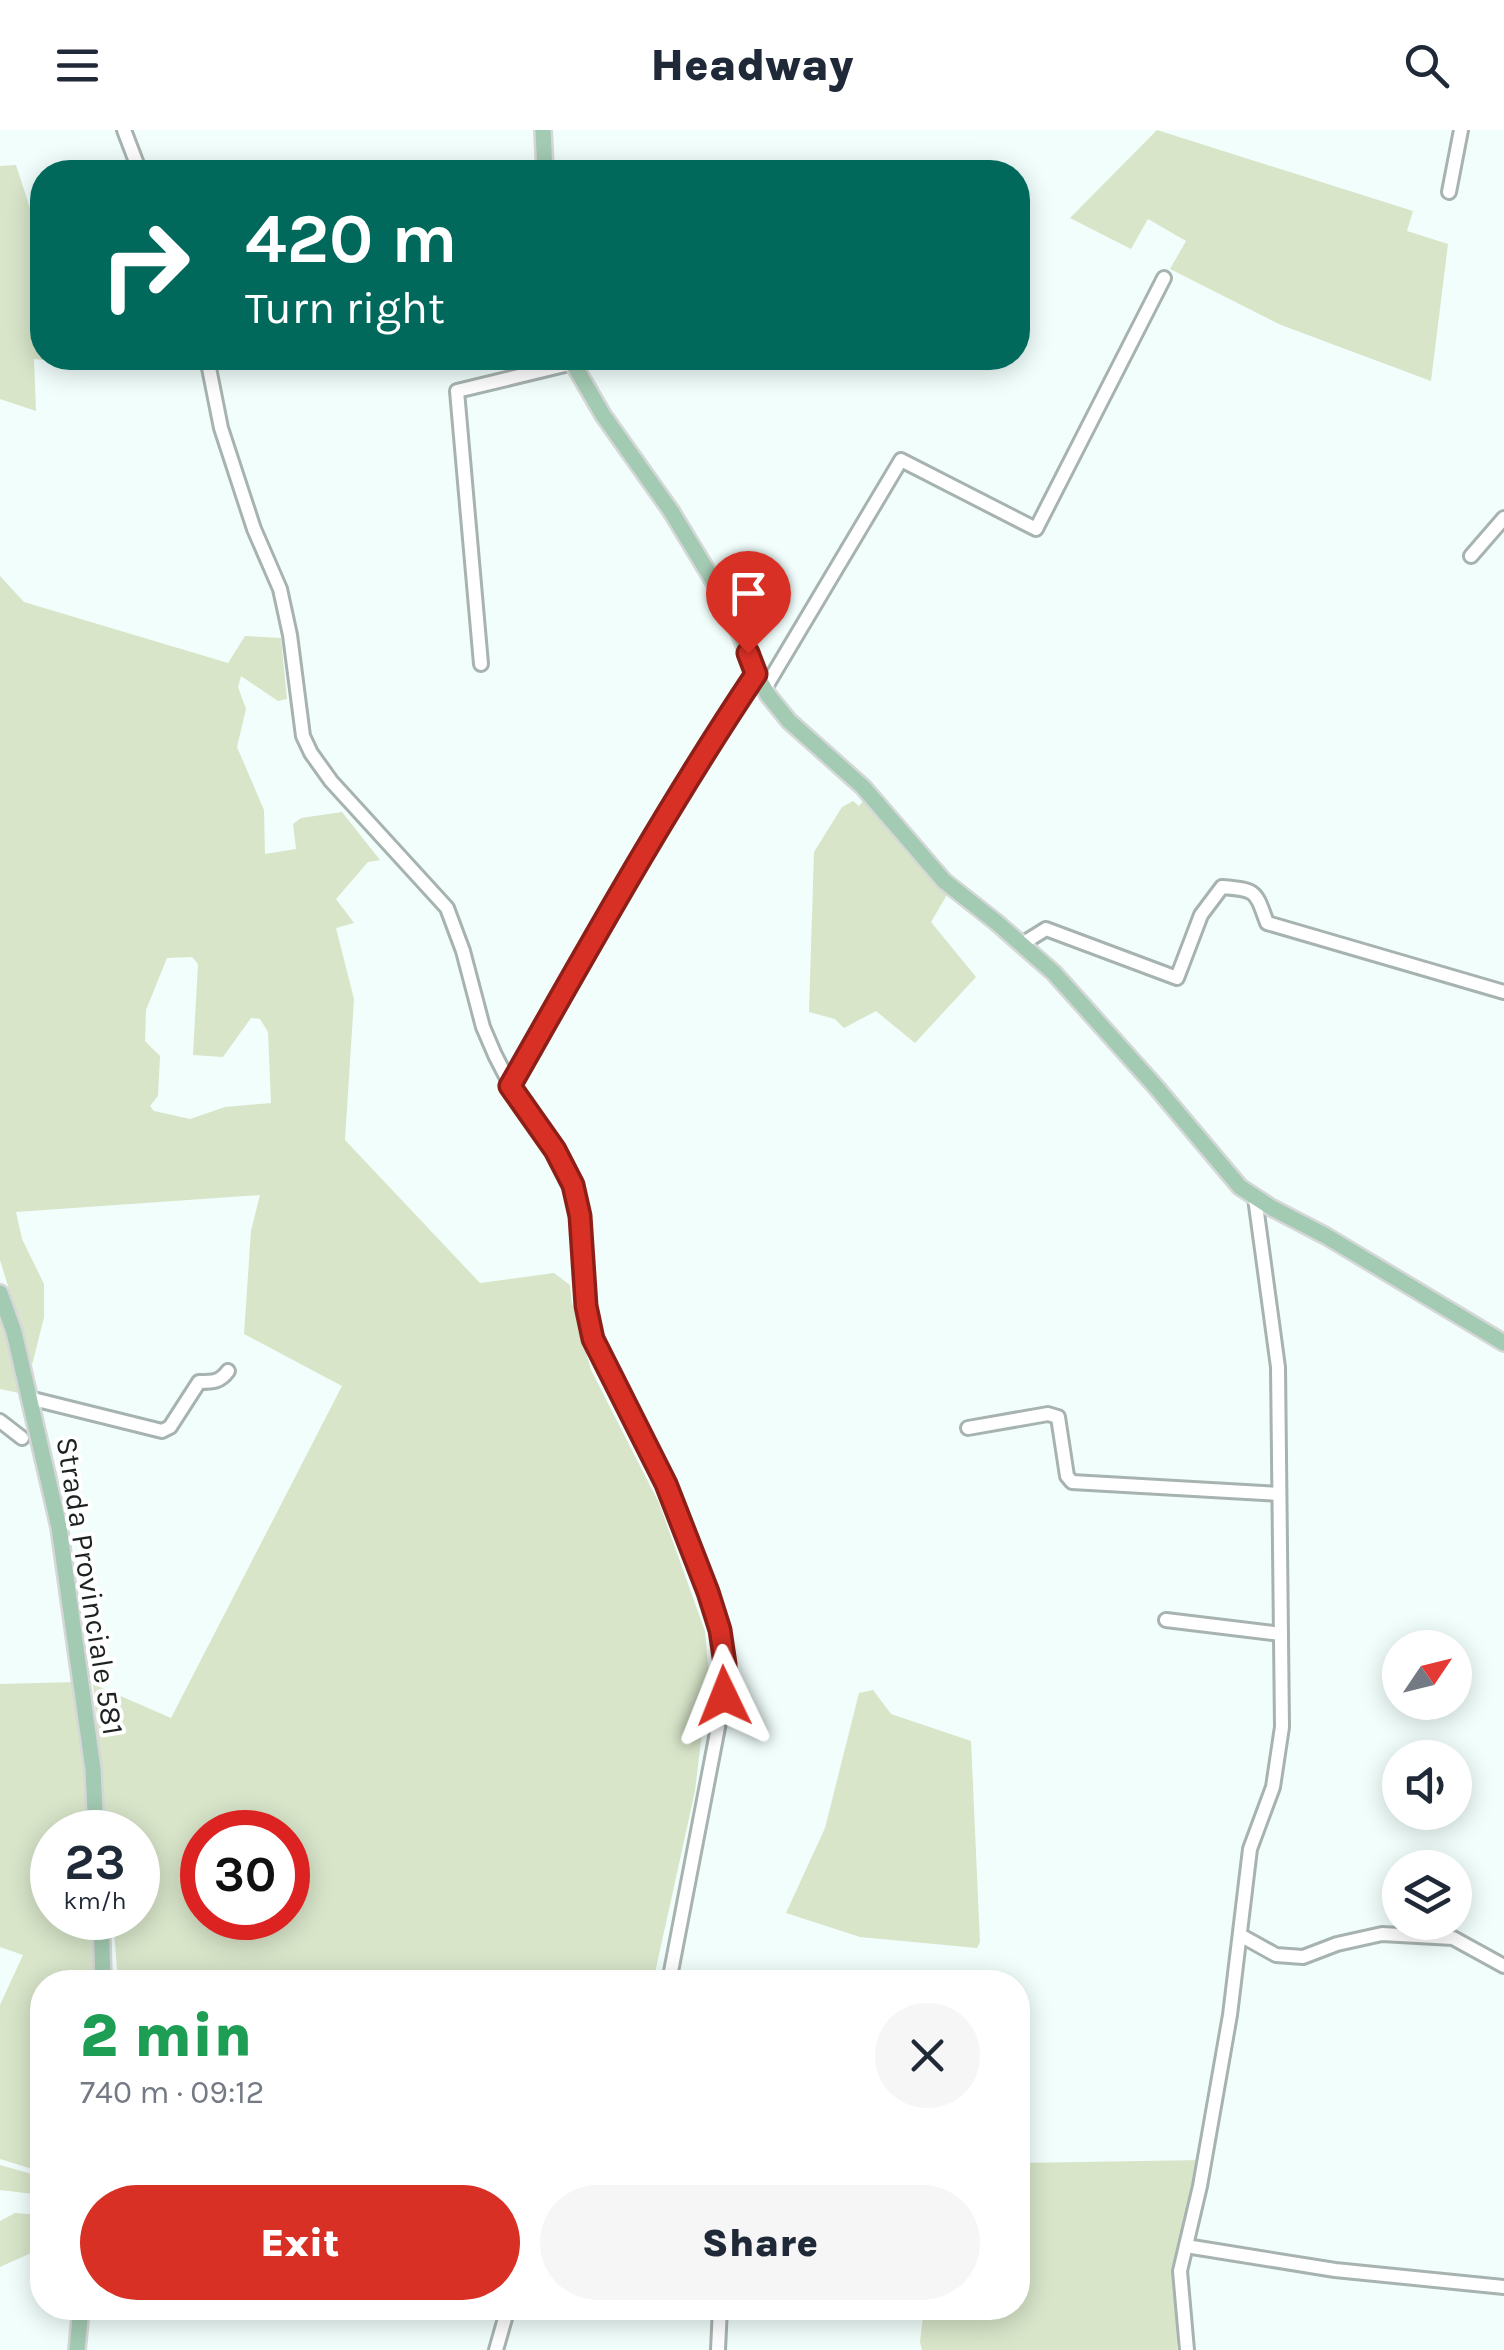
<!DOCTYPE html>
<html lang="en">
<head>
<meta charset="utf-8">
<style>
  :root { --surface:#fff; --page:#f6f6f7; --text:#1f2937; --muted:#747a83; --accent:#d93025 }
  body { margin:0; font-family:Karla,sans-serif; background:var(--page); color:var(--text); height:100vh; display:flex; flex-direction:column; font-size:38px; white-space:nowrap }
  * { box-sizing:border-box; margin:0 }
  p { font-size:32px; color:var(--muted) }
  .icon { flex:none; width:55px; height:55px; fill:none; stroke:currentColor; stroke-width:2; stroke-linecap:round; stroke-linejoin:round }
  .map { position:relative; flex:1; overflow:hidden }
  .sheet { position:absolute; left:30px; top:1840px; width:1000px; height:350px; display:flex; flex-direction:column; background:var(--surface); border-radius:40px; box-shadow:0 5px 25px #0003 }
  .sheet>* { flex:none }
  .banner { position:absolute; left:30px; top:30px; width:1000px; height:210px; border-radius:40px; box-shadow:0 5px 25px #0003; background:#00695c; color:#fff; overflow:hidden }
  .needle { width:65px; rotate:55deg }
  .fabs { position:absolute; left:1382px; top:1500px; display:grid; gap:20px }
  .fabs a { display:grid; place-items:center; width:90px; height:90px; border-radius:50%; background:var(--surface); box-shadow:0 5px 25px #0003; font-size:50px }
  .speed { position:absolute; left:30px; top:1680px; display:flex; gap:20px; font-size:50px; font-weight:700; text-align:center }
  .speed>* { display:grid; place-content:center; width:130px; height:130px; border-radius:50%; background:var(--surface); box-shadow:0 5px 25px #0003; line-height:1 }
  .speed small { font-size:25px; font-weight:400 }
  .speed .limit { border:15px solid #d22; background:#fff; color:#111 }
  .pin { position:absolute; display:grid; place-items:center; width:85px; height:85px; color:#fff; margin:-102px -42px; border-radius:50% 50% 50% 0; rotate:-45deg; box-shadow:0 0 10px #0007 }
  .pin .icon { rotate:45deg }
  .me { position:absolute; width:110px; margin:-55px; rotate:358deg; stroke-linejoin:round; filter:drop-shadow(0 0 8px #0008) }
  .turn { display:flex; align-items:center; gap:35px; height:210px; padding:0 50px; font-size:45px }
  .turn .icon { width:130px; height:130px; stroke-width:2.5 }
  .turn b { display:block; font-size:70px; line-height:85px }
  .round { display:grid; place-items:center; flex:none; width:105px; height:105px; border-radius:52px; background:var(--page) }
  .head { display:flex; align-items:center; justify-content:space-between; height:170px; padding:0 50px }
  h1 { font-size:60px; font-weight:800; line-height:75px; color:#1e9e55 }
  .primary-button { display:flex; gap:20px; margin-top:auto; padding:20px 50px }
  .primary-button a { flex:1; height:115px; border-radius:60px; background:var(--accent); color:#fff; font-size:40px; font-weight:800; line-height:115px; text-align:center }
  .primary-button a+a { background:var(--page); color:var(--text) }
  header { display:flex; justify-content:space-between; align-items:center; height:130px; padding:0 50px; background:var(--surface); font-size:45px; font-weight:800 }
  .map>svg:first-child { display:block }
  .green { fill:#d8e5c9; fill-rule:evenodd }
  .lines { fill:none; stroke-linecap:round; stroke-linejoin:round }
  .minor-casing { stroke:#a7b3b0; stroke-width:18 }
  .major-casing { stroke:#d6d7d7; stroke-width:20 }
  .minor { stroke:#fff; stroke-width:12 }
  .major { stroke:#a3cab2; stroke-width:15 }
  .route-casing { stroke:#8d1f18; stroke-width:25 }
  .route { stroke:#d93025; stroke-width:18 }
  .labels { text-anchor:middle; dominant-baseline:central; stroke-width:8; stroke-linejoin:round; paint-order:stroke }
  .street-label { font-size:30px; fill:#1d2221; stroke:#fff }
</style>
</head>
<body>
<header><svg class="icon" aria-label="menu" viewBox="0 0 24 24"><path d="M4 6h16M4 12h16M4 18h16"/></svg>Headway<svg class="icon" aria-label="search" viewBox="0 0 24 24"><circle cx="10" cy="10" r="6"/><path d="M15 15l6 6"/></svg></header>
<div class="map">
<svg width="1504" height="2220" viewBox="0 0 1504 2220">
  <rect width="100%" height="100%" fill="#f1fefc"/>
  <g class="green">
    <polygon points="1157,0 1413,81 1407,101 1448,114 1431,251 1281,195 1170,139 1186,111 1148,89 1131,119 1070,88"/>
    <polygon points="16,35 42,115 42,228 86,228 83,234 34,229 36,281 0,269 0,36"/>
    <path d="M0,446L24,472L228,533L245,506L281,508L287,569L278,571L241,546L238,557L246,579L237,617L264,680L265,724L296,719L293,694L301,688L342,682L380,730L368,732L336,769L354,793L336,798L354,869L345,1010L480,1153L554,1143L570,1155L572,1173L591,1240L659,1373L705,1501L709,1545L695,1661L653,1852H118L113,1788H138V1702H106L93,1554L171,1588L342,1256L244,1204L251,1101L260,1065L16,1082L22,1109L44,1154V1187L32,1235L0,1130ZM192,827L198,834L193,925L223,927L251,888L260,889L268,902L271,973L225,977L190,989L154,981L150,976L158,966L160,926L145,911L146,880L167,828ZM202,1702H288V1788H202Z"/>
    <polygon points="865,669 948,763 931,792 976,847 915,913 876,881 844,898 835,889 809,882 814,722 842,677 853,671 859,676"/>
    <polygon points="0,1178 2,1184 19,1263 0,1259"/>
    <polygon points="76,1552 90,1702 52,1702 52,1788 96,1788 100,1852 42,1852 42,2042 0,2029 0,1875 23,1825 0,1817 0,1554"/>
    <polygon points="873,1560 891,1584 971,1611 980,1812 977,1818 860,1807 786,1783 825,1698 859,1563"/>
    <polygon points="1204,2030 1176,2137 1177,2220 922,2220 920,2212 924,2178 1018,2178 1018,2033"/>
    <polygon points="0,2035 42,2047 42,2065 0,2060"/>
    <polygon points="15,2083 42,2085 42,2118 0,2137 0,2091"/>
  </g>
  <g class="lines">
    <g class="minor-casing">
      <g id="minor">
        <polyline points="124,0 140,42"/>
        <polyline points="1449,62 1461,0"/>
        <polyline points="207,228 221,298 254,399 280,459 290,505 303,606 311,623 331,651 447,778 463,821 483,897 495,925 511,956 555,1020 568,1043 580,1086 585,1176 593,1209 666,1354 708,1462 720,1500 725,1533 724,1566 669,1852"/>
        <polyline points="1471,426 1504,388"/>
        <polyline points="481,534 457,261 573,233"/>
        <polyline points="764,560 901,330 1036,399 1164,148"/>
        <path d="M1022,814L1046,799L1177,848L1201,785L1222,757C1257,760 1255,760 1267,793L1504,862"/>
        <path d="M511,956C590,817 667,678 756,544"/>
        <path d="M29,1268L162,1301L170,1297L199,1252C213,1252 220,1252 228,1241"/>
        <polyline points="0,1291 22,1308"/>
        <polyline points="968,1298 1048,1284 1058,1287 1067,1346 1072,1352 1279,1364"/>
        <polyline points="1166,1490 1281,1504"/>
        <polyline points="1240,1805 1276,1825 1303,1827 1337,1814 1382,1804 1453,1808 1504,1836"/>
        <polyline points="1186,2116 1335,2140 1504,2157"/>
        <polyline points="496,2220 508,2178"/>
        <polyline points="718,2220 720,2178"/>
        <polyline points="1187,2220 1180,2141 1200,2056 1230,1885 1250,1719 1273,1657 1282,1597 1278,1237 1255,1068"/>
      </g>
    </g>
    <g class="major-casing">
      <g id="major">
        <polyline points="543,0 545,42"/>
        <polyline points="570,228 603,285 671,381 729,477 756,544 768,565 789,591 863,657 944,751 996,792 1054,843 1156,957 1240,1057 1272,1078 1326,1106 1504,1213"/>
        <polyline points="0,1163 14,1202 59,1397 93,1639 96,1702"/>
        <polyline points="101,1788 103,1852"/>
        <polyline points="77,2220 81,2178"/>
      </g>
    </g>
    <use href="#minor" class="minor"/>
    <use href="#major" class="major"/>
  </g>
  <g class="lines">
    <g class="route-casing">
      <path id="route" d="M724,1566L725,1534L720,1500L708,1462L666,1354L593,1209L586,1176L580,1086L573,1055L555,1020L510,956C589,817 667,677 756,544L748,523"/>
    </g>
    <use href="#route" class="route"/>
  </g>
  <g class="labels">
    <g class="street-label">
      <text transform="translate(90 1456) rotate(81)">Strada Provinciale 581</text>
    </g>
  </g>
</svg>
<div class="fabs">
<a><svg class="needle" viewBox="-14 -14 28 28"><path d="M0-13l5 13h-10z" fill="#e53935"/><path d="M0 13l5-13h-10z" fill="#747a83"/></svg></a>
<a><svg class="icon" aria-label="sound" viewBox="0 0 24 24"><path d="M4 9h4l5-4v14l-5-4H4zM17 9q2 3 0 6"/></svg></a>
<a><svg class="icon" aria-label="layers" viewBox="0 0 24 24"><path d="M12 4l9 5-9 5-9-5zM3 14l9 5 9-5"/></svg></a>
</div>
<div class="speed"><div>23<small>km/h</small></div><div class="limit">30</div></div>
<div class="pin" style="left:748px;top:523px;background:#d93025"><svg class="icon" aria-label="arrive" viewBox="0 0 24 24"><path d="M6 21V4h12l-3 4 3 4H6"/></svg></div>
<svg class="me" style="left:724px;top:1566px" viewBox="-20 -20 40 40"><path d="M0-17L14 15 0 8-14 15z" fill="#d93025" stroke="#fff" stroke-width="4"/></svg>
<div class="banner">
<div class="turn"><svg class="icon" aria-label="right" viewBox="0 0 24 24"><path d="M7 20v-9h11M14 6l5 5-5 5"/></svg><div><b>420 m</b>Turn right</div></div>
</div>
<section class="sheet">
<div class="head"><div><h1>2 min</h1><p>740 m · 09:12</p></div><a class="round"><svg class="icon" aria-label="close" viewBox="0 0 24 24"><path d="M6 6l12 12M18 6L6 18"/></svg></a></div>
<div class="primary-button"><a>Exit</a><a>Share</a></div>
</section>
</div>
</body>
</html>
